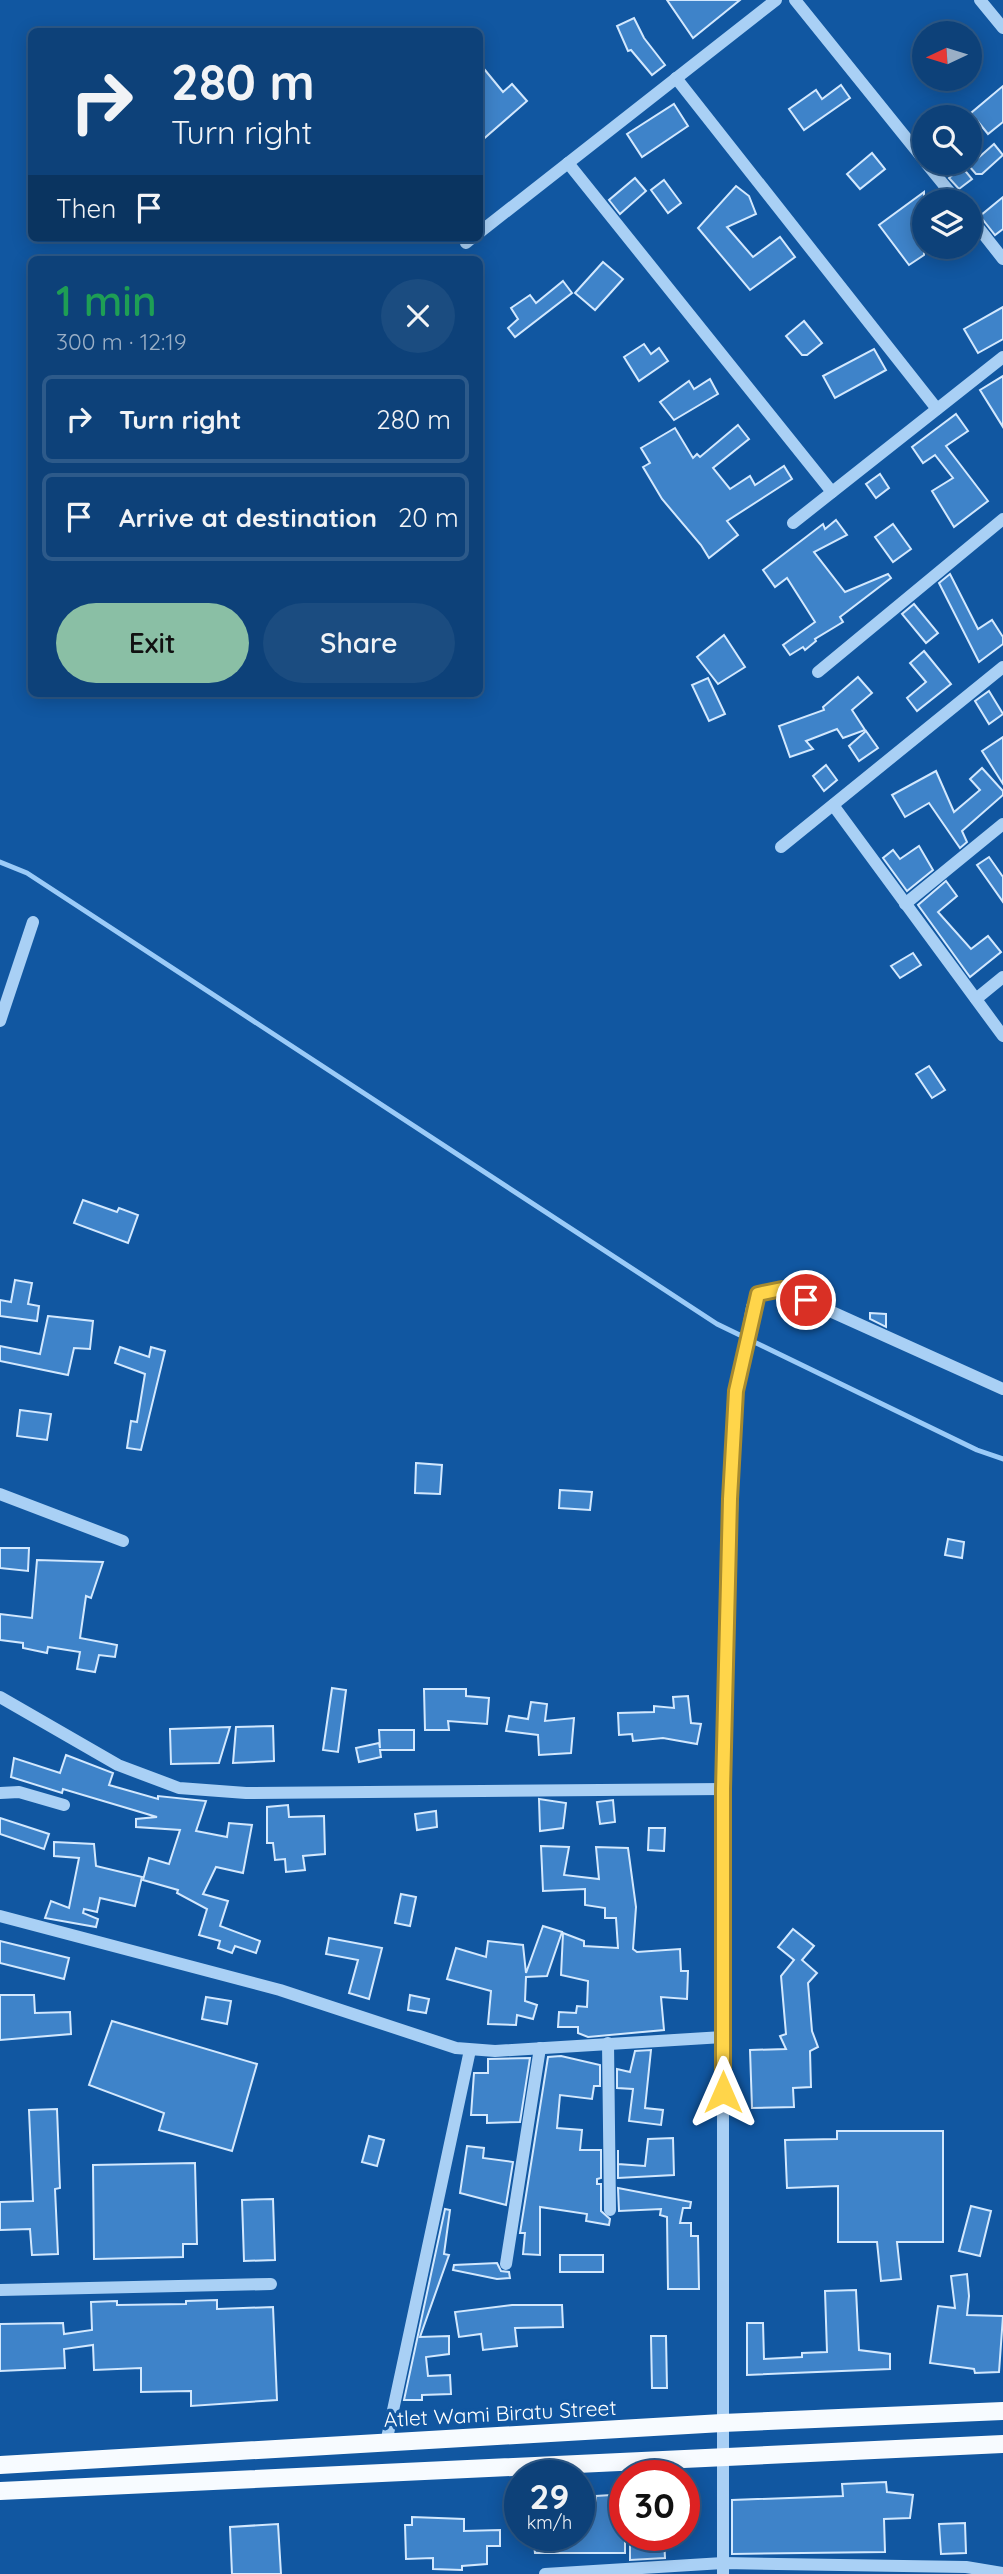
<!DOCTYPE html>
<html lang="en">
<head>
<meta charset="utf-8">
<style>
  :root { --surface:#0d4179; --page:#1b4c80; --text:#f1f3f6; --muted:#9aafc6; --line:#2d5a8a; --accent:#8abfa5 }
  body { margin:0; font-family:Quicksand,sans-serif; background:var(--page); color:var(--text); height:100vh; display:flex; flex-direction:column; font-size:26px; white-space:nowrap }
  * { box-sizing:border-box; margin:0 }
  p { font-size:23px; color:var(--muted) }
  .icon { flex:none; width:38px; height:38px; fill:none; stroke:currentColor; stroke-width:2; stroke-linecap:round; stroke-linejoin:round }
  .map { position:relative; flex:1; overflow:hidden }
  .drawer { position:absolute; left:28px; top:256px; width:455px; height:441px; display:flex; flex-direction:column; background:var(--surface); border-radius:10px; box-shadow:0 4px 18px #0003,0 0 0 2px var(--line) }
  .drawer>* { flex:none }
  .guide { position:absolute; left:28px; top:28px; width:455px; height:214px; border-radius:10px; box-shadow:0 4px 18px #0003,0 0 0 2px var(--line); background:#0d4179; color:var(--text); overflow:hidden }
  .needle { width:46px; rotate:266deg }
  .buttons { position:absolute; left:912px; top:21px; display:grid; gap:14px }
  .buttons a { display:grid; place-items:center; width:70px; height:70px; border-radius:50%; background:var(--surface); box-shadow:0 4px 18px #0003,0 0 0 2px var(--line); font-size:35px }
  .speed { position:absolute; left:504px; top:2460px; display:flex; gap:14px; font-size:35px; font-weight:700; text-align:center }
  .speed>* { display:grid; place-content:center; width:91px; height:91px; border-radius:50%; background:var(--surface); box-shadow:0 4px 18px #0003,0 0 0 2px var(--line); line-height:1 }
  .speed small { font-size:18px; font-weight:400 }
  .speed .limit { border:10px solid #d22; background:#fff; color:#111 }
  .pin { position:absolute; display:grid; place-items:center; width:60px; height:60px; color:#fff; margin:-30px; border:4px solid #fff; border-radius:50%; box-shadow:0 2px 7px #0007 }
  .me { position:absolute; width:77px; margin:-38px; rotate:0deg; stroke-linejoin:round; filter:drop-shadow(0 0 5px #0008) }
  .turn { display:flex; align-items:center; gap:24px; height:147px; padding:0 28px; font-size:32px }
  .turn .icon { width:91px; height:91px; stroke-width:2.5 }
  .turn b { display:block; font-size:49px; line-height:60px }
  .then { display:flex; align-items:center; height:66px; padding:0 28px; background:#0003; gap:14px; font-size:26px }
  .round { display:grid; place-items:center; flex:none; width:74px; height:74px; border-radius:37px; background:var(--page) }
  .overview { display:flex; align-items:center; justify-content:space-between; height:119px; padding:0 28px }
  h1 { font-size:42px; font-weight:600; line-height:52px; color:#1e9e55 }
  .primary-button { display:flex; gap:14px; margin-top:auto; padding:14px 28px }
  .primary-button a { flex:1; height:80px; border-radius:42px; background:var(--accent); color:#111; font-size:28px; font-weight:600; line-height:80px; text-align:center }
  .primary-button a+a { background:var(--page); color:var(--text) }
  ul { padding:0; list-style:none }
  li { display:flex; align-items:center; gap:21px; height:88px; margin:0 14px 10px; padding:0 14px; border:4px solid var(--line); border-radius:10px }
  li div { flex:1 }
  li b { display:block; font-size:26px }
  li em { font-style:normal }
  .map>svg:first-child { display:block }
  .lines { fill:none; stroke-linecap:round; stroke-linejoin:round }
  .stream { stroke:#9bcbf8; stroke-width:5 }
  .building { fill:#3e83c9; stroke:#d2e8fe; stroke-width:2 }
  .minor { stroke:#a9d0f5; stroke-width:12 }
  .major { stroke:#f7fbff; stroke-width:18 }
  .route-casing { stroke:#a68a30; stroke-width:18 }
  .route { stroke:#ffd54a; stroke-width:12 }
  .labels { text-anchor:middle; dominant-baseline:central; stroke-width:7; stroke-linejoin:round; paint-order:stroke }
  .street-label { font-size:21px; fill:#fff; stroke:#1157a1 }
</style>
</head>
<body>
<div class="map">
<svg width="1003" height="2574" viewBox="0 0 1003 2574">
  <rect width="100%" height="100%" fill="#1157a1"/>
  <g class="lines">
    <polyline class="stream" points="0,862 27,873 717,1324 977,1450 1003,1459"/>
  </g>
  <g class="building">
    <polygon points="667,0 740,0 693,38"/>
    <polygon points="634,18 644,38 665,65 652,75 631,50 628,51 617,26"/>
    <polygon points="480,64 503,92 512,84 527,101 480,142"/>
    <polygon points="841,85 850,98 804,130 789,109 816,90 822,99"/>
    <polygon points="1003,86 1003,122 988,134 971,113"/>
    <polygon points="674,104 688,126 642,157 627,134"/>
    <polygon points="994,144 1003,155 982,174 976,174 969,166"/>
    <polygon points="872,153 885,169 860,189 847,174"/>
    <polygon points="962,167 972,179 959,189 949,178"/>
    <polygon points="635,178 646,191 620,214 609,200"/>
    <polygon points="664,180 681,203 668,213 651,190"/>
    <polygon points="736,186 749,196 756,214 727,227 753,257 780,237 795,257 750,290 698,228"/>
    <polygon points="924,192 924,255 909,265 879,225"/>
    <polygon points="1003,197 1003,229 995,235 980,216"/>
    <polygon points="603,262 623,279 595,310 575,293"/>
    <polygon points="563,281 572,293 515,337 508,328 518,319 511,308 530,295 536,303"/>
    <polygon points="1003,307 1003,339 978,353 964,329"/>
    <polygon points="804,321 822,343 807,355 802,355 786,336"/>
    <polygon points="644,344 651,354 659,348 668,361 639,381 624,357"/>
    <polygon points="874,349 886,370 835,398 823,376"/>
    <polygon points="1003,376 1003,427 980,390"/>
    <polygon points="710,379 718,394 674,420 660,402 689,381 694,389"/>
    <polygon points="956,414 968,431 946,446 988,501 954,527 932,491 953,478 935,455 923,463 912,447"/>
    <polygon points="738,425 749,439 713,468 730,489 750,476 755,485 784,466 792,479 727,521 738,535 709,558 701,545 662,499 643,467 650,463 641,448 675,428 693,458 697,454 700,457"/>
    <polygon points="880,474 889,488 876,498 866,484"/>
    <polygon points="836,520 847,535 814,552 845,592 888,574 891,578 840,617 843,622 815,639 816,641 805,650 803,647 790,655 783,645 815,622 787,578 775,587 763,570 823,524 825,529"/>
    <polygon points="893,524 911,549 893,562 875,537"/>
    <polygon points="950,574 978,629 992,620 1003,637 1003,644 979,662 939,583"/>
    <polygon points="914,604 938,633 926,643 902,614"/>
    <polygon points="724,635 745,667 718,684 697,657"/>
    <polygon points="924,651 951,684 917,711 907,698 926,682 910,663"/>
    <polygon points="858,677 872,693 852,710 865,730 843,738 837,729 806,741 813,749 790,757 779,726 824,710 823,707"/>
    <polygon points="708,678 725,714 709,721 692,685"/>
    <polygon points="989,691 1003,714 989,724 975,701"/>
    <polygon points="866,731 878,748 859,761 849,746"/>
    <polygon points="1003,737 1003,784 982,751"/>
    <polygon points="826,765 837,780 824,791 813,776"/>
    <polygon points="982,768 1003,791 1003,795 962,831 967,842 960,848 929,803 905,817 892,795 936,771 954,812 980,790 970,779"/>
    <polygon points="919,846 933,870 907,891 883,858 893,850 900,859"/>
    <polygon points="989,857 1003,877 1003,902 977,865"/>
    <polygon points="946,881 957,896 938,912 971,949 988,936 1001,952 970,977 918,905"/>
    <polygon points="913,953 921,965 900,978 891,966"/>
    <polygon points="929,1066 945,1090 932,1098 916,1074"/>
    <polygon points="83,1200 117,1212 119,1208 138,1215 128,1243 74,1223"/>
    <polygon points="15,1280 32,1283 28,1304 39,1306 37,1321 0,1316 0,1300 11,1302"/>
    <polygon points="870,1313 886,1314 886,1327 870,1319"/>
    <polygon points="48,1316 93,1321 90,1349 74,1348 68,1375 0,1361 0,1346 40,1354"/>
    <polygon points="120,1347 149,1357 151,1347 165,1351 141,1450 127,1448 131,1421 137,1422 145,1374 115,1363"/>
    <polygon points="20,1410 51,1414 47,1440 17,1436"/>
    <polygon points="416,1463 442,1465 440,1494 415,1493"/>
    <polygon points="560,1490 592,1492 590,1510 559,1508"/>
    <polygon points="948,1539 964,1542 962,1558 945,1555"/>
    <polygon points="0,1548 29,1548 28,1571 0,1568"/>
    <polygon points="37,1560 103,1562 91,1598 86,1596 80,1638 117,1645 115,1657 99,1655 95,1672 77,1669 80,1652 48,1647 47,1653 23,1648 23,1643 0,1640 0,1614 32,1618"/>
    <polygon points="332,1688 346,1690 338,1752 323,1750"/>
    <polygon points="424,1689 466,1689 466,1696 489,1698 487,1724 448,1721 449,1730 425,1730"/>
    <polygon points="688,1696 691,1723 701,1724 697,1744 663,1738 633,1741 632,1734 619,1735 618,1713 654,1712 654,1706 674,1708 673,1697"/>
    <polygon points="531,1702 547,1704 545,1721 574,1718 571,1753 539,1755 538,1735 506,1731 509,1716 528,1719"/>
    <polygon points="273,1726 274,1761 233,1763 236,1727"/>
    <polygon points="230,1727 219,1763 171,1764 170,1729"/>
    <polygon points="379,1730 414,1730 414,1750 380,1750 381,1757 359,1762 356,1748 379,1743 380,1748"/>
    <polygon points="66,1755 113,1773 109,1785 158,1799 158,1796 206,1801 196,1831 227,1837 229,1823 252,1825 243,1873 216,1867 203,1894 228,1901 220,1926 260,1941 256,1953 235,1946 232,1953 218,1948 220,1941 199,1935 207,1909 177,1893 178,1890 143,1880 149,1858 169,1864 180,1830 136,1827 136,1819 157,1817 63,1789 62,1793 11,1777 14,1758 60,1773"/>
    <polygon points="539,1799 566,1803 563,1828 540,1831"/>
    <polygon points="613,1800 615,1822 600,1824 597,1802"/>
    <polygon points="288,1805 289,1817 324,1816 325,1854 303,1856 305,1870 286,1872 285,1859 275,1860 273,1843 267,1843 267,1807"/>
    <polygon points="436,1811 437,1827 417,1830 415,1814"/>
    <polygon points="0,1818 49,1834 44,1849 0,1834"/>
    <polygon points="649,1828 665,1828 664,1851 648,1850"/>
    <polygon points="54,1842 94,1844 96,1866 142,1877 135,1906 100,1898 97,1912 84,1909 83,1913 98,1919 96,1927 45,1918 51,1901 69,1908 79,1858 54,1856"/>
    <polygon points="541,1846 569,1847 564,1875 599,1879 596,1847 628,1848 636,1907 633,1949 637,1952 680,1949 681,1971 688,1971 687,1999 661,1997 664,2030 588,2037 578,2033 578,2027 558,2027 559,2012 576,2013 577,2006 587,2007 588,1981 561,1975 563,1933 584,1941 584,1946 618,1948 616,1918 605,1918 605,1908 585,1905 585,1889 543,1891"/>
    <polygon points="401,1894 416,1897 410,1926 395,1923"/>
    <polygon points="543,1926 562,1932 547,1976 526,1977 525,2001 537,2005 533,2019 517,2015 516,2025 488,2024 491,1991 447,1979 456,1948 486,1957 488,1941 523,1945 526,1973"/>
    <polygon points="793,1929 814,1946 802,1960 817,1973 808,1983 812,2031 818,2047 810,2051 811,2087 793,2088 794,2107 752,2108 750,2050 786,2049 780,2036 786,2034 781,1976 794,1960 778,1947"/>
    <polygon points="329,1938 382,1948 369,1999 349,1993 358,1960 326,1954"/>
    <polygon points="0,1941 69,1958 64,1979 0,1963"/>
    <polygon points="0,1995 34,1995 35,2013 70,2012 71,2034 0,2040"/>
    <polygon points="410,1995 429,1999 426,2013 408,2010"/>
    <polygon points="206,1997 231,2001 227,2024 202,2019"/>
    <polygon points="112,2021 257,2064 232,2151 159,2130 164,2113 89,2085"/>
    <polygon points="651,2050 645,2108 663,2110 661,2125 629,2121 633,2089 617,2088 617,2069 630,2072 635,2051"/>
    <polygon points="561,2056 600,2065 600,2086 594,2086 592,2099 560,2095 557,2128 582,2130 580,2150 601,2150 601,2178 597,2179 597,2184 601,2184 601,2211 610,2219 609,2225 586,2221 587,2214 540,2207 540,2255 523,2254 525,2233 520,2233 548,2057"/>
    <polygon points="530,2058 520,2122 487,2123 487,2115 471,2115 474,2073 488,2073 488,2059"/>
    <polygon points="57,2109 60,2188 55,2189 58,2254 32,2255 30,2229 0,2230 0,2202 33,2201 29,2110"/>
    <polygon points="837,2131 943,2131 943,2242 897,2242 901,2279 881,2281 877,2242 838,2242 838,2186 787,2188 785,2140 837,2139"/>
    <polygon points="369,2136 384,2140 377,2166 362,2162"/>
    <polygon points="673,2138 674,2175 618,2178 618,2150 618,2164 645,2166 648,2139"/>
    <polygon points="467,2146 484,2148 483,2158 513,2162 506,2205 460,2193"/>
    <polygon points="195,2163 197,2244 183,2244 183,2257 94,2259 93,2165"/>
    <polygon points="618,2188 691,2202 690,2208 683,2208 680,2223 691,2223 691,2236 698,2236 699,2289 668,2289 667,2217 660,2215 661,2209 619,2211"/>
    <polygon points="273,2199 275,2260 244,2261 242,2200"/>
    <polygon points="971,2206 991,2211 980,2256 959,2251"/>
    <polygon points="445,2209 450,2210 444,2254 449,2255 420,2337 449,2336 449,2354 426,2357 428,2376 450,2375 451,2394 422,2395 422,2400 404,2400"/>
    <rect x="560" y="2255" width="43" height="17"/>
    <polygon points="497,2263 501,2271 509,2272 510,2278 497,2279 453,2270 454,2265"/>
    <polygon points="967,2274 969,2296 967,2315 1003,2316 999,2372 975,2373 974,2369 930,2363 938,2306 955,2308 951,2276"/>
    <polygon points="856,2290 859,2350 890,2354 890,2369 747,2375 747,2323 763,2323 764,2359 802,2357 802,2353 827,2352 825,2291"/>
    <polygon points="217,2300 217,2309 273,2307 277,2400 191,2406 191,2391 141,2392 141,2368 94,2370 93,2345 64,2349 65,2368 0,2371 0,2324 63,2323 64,2334 92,2330 91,2302 117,2301 117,2305 186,2304 186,2301"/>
    <polygon points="512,2305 562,2305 563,2327 515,2328 517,2346 483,2350 481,2334 459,2337 455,2312"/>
    <polygon points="651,2336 666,2336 667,2388 652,2388"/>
    <polygon points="886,2482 887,2492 913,2495 910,2518 884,2519 885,2552 732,2554 732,2500 843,2496 842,2484"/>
    <polygon points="611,2495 612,2502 625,2502 625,2553 535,2553 533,2536 579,2536 579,2501 596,2501 596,2496"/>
    <polygon points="412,2517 464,2519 464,2531 500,2530 500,2546 487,2546 487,2564 462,2566 462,2570 433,2569 433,2558 406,2559 405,2525 412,2525"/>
    <polygon points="965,2523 966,2553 941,2554 939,2524"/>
    <polygon points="278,2524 281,2574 232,2574 230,2527"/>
    <polygon points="664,2539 665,2558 630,2560 630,2540"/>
  </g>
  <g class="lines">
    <g class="minor">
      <polyline points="795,0 924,160"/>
      <polyline points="980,0 1003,28"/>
      <polyline points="676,78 937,409"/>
      <polyline points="568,163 832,492"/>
      <polyline points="926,163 957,201"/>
      <polyline points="970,217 1003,259"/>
      <polyline points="480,232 776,0"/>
      <polyline points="466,243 472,238"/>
      <polyline points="793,523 1003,357"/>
      <polyline points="818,672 1003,519"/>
      <polyline points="833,805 1003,1036"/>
      <polyline points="781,847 1003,667"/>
      <polyline points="905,904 1003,824"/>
      <polyline points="976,999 1003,977"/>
      <polyline points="0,1021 33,922"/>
      <polyline points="0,1494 123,1541"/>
      <polyline points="0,1697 118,1765 179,1788 246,1793 723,1789"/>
      <polyline points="0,1793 19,1792 64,1805"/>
      <polyline points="0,1916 280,1990 456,2048 495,2051 723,2037"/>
      <polyline points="608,2043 610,2210"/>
      <polyline points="506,2264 540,2048"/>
      <polyline points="0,2290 271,2284"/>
      <polyline points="386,2443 470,2050"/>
      <polyline points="545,2574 723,2563 966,2567 1003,2573"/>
      <polyline points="723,2574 723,1789 736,1391 752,1307 758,1295 781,1289 1003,1389"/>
    </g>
    <g class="major">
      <polyline points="0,2465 722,2423 1003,2411"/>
      <polyline points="0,2491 1003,2444"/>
    </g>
  </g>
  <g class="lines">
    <g class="route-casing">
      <polyline id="route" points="723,2092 723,1789 730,1499 736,1391 758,1294 782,1289 806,1300"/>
    </g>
    <use href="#route" class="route"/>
  </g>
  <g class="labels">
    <g class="street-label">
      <text transform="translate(500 2413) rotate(-3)">Atlet Wami Biratu Street</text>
    </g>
  </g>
</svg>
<div class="buttons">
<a><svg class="needle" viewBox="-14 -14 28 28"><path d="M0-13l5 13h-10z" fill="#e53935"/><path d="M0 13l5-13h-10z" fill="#9aafc6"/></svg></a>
<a><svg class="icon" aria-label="search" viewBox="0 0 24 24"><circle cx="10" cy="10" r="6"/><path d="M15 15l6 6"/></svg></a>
<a><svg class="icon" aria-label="layers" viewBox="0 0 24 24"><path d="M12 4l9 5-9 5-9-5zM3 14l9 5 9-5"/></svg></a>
</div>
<div class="speed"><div>29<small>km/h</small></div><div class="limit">30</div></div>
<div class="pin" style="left:806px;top:1300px;background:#d93025"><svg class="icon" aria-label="arrive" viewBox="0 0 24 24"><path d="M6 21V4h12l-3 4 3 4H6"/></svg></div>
<svg class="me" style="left:723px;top:2092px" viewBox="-20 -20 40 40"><path d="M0-17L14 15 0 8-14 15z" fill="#ffd54a" stroke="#fff" stroke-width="4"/></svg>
<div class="guide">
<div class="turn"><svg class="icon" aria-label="right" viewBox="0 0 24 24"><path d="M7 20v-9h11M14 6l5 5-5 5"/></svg><div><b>280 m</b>Turn right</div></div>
<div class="then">Then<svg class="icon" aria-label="arrive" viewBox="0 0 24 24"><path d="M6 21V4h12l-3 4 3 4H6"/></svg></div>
</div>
<section class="drawer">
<div class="overview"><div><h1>1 min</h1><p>300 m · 12:19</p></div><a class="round"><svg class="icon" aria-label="close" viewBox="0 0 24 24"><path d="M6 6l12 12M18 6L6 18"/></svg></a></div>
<ul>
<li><svg class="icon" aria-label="right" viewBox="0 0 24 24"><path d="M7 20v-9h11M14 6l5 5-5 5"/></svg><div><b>Turn right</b></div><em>280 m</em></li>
<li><svg class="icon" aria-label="arrive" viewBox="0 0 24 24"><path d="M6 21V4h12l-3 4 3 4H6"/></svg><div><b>Arrive at destination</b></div><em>20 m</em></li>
</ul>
<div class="primary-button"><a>Exit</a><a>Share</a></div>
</section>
</div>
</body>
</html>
